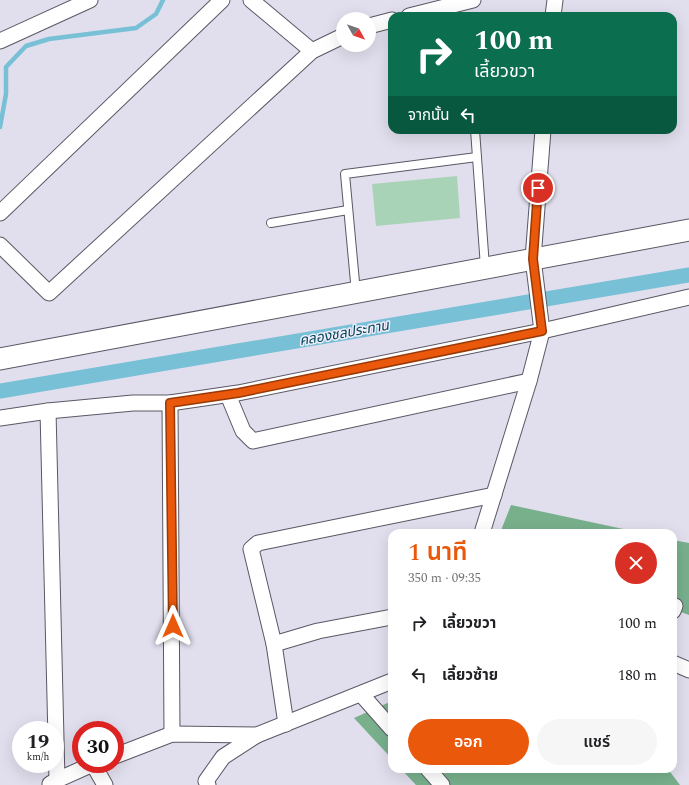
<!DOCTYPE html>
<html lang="th">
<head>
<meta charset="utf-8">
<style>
  :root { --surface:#fff; --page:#f6f6f6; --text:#202124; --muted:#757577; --accent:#ea580c }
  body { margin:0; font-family:Spectral,"Noto Sans Thai",serif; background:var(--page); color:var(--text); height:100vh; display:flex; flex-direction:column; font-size:15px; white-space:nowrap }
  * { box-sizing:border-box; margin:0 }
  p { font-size:13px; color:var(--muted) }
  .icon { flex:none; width:22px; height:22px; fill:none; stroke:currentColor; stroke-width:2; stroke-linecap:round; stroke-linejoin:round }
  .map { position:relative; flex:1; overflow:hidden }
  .panel { position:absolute; left:388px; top:529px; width:289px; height:244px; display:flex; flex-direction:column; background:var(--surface); border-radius:12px; box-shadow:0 4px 16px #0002 }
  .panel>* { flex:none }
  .top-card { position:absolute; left:388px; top:12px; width:289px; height:122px; border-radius:12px; box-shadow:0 4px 16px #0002; background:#0b6e4f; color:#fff; overflow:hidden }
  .needle { width:26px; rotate:130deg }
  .fabs { position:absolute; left:336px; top:12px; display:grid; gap:8px }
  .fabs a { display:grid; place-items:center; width:40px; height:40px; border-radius:50%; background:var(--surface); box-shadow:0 4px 16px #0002; font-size:20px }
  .speed { position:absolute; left:12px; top:721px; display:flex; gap:8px; font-size:20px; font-weight:700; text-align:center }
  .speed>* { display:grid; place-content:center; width:52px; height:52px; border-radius:50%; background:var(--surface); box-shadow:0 4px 16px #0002; line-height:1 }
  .speed small { font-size:10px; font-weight:400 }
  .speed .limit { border:6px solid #d22; background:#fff; color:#111 }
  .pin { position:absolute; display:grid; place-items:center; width:34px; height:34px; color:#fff; margin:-17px; border:2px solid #fff; border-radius:50%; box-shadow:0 1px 4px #0007 }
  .me { position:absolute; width:44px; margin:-22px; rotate:0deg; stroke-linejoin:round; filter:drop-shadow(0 0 3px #0008) }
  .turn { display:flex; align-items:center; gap:14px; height:84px; padding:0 20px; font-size:18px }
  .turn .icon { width:52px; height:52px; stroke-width:2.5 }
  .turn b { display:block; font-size:28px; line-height:34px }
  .then { display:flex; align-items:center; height:38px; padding:0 20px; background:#0003; gap:8px; font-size:15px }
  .round { display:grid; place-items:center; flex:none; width:42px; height:42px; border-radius:21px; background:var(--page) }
  .head { display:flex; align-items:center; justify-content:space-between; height:68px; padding:0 20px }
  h1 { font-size:24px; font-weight:600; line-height:30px; color:var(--accent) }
  .primary-button { display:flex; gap:8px; margin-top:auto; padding:8px 20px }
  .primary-button a { flex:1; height:46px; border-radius:24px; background:var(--accent); color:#fff; font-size:16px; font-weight:600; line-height:46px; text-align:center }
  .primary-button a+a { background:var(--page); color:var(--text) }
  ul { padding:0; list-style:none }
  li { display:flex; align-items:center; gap:12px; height:52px; padding:0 20px }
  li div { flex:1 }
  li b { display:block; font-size:15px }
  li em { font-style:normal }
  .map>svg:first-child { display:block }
  .green { fill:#a9d3b7 }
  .forest { fill:#78b08c }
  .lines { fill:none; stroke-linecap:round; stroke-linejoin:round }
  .stream { stroke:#77c0d6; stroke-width:4.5 }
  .canal { stroke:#77c0d6; stroke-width:15 }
  .lane-casing { stroke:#5b5865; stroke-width:10 }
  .street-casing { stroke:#5b5865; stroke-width:17 }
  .secondary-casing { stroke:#5b5865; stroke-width:23 }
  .lane { stroke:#fff; stroke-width:8 }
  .street { stroke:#fff; stroke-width:15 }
  .secondary { stroke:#fff; stroke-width:21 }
  .route-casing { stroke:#983908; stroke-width:10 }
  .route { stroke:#ea580c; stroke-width:7 }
  .labels { text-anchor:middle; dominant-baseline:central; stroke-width:3; stroke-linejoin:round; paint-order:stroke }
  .water-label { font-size:14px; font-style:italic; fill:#004555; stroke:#efecfb }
</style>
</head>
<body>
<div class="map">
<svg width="689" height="785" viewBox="0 0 689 785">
  <rect width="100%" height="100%" fill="#e1deed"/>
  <polygon class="green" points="457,176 460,218 376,226 372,184"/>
  <g class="forest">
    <polygon points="511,505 642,533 500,533"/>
    <polygon points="673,540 689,543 689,615 673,609"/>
    <polygon points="392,701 392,759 354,718"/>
    <polygon points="401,769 668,769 680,785 416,785"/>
  </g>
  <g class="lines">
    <polyline class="stream" points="0,127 6,94 6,67 26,46 49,39 136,28 156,14 163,0"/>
    <polyline class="canal" points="0,391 689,275"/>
    <g class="lane-casing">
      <g id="lane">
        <polyline points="475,130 485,267"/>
        <polyline points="271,223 348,210"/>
        <polyline points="356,293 345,174 477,157"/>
      </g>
    </g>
    <g class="street-casing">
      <g id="street">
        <polyline points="251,0 312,51"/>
        <polyline points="409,16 473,0"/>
        <polyline points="553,16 555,0"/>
        <polyline points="369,26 392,20"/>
        <polyline points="0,41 90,0"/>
        <polyline points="0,213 222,0"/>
        <polyline points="0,245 49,293 312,51 343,36"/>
        <polyline points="228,395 243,431 253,441 529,381"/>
        <polyline points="170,403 172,734"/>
        <polyline points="48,411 57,780"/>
        <polyline points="0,418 48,411 133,403 170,403 238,393 542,331 689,297"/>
        <polyline points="482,533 529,381 542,331 533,259 543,130"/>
        <polyline points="673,611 675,606"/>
        <polyline points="274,644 318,631 392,617"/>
        <polyline points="673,663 689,670"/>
        <polyline points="361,694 392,729"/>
        <polyline points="286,724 274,644 251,549 258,543 494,495"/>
        <polyline points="115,756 172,734 257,735 392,681"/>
        <polyline points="93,764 105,785"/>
        <polyline points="428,769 442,785"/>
        <polyline points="50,784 57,780 93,764"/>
        <polyline points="208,785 206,781 223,757 257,735"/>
      </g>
    </g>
    <g class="secondary-casing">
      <polyline id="secondary" points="0,359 689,230"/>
    </g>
    <use href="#lane" class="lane"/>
    <use href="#street" class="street"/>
    <use href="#secondary" class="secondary"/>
  </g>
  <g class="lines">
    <g class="route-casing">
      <polyline id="route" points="173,626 170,403 238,393 542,331 533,259 538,188"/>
    </g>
    <use href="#route" class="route"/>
  </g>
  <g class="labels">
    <g class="water-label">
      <text transform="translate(344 333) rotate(-10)">คลองชลประทาน</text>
    </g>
  </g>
</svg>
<div class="fabs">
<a><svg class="needle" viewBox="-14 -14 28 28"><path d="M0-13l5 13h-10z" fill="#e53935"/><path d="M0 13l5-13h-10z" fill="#757577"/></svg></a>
</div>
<div class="speed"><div>19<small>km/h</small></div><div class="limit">30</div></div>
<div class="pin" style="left:538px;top:188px;background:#d93025"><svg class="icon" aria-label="arrive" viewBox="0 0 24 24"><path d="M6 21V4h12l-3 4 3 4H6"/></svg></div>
<svg class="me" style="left:173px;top:626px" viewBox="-20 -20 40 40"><path d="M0-17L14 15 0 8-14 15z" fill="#ea580c" stroke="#fff" stroke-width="4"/></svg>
<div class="top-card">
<div class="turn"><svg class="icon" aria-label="right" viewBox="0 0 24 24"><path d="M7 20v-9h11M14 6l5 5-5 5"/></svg><div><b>100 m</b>เลี้ยวขวา</div></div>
<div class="then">จากนั้น<svg class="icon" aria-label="left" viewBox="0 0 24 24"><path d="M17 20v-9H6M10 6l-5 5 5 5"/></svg></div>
</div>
<section class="panel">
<div class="head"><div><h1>1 นาที</h1><p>350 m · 09:35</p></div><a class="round" style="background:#d93025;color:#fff"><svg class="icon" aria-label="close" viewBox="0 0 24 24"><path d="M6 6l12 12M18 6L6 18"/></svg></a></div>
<ul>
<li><svg class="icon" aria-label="right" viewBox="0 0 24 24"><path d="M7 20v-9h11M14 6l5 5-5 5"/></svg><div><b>เลี้ยวขวา</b></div><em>100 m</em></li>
<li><svg class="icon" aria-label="left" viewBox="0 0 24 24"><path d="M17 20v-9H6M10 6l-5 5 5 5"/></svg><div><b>เลี้ยวซ้าย</b></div><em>180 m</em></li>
</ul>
<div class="primary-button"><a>ออก</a><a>แชร์</a></div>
</section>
</div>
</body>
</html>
